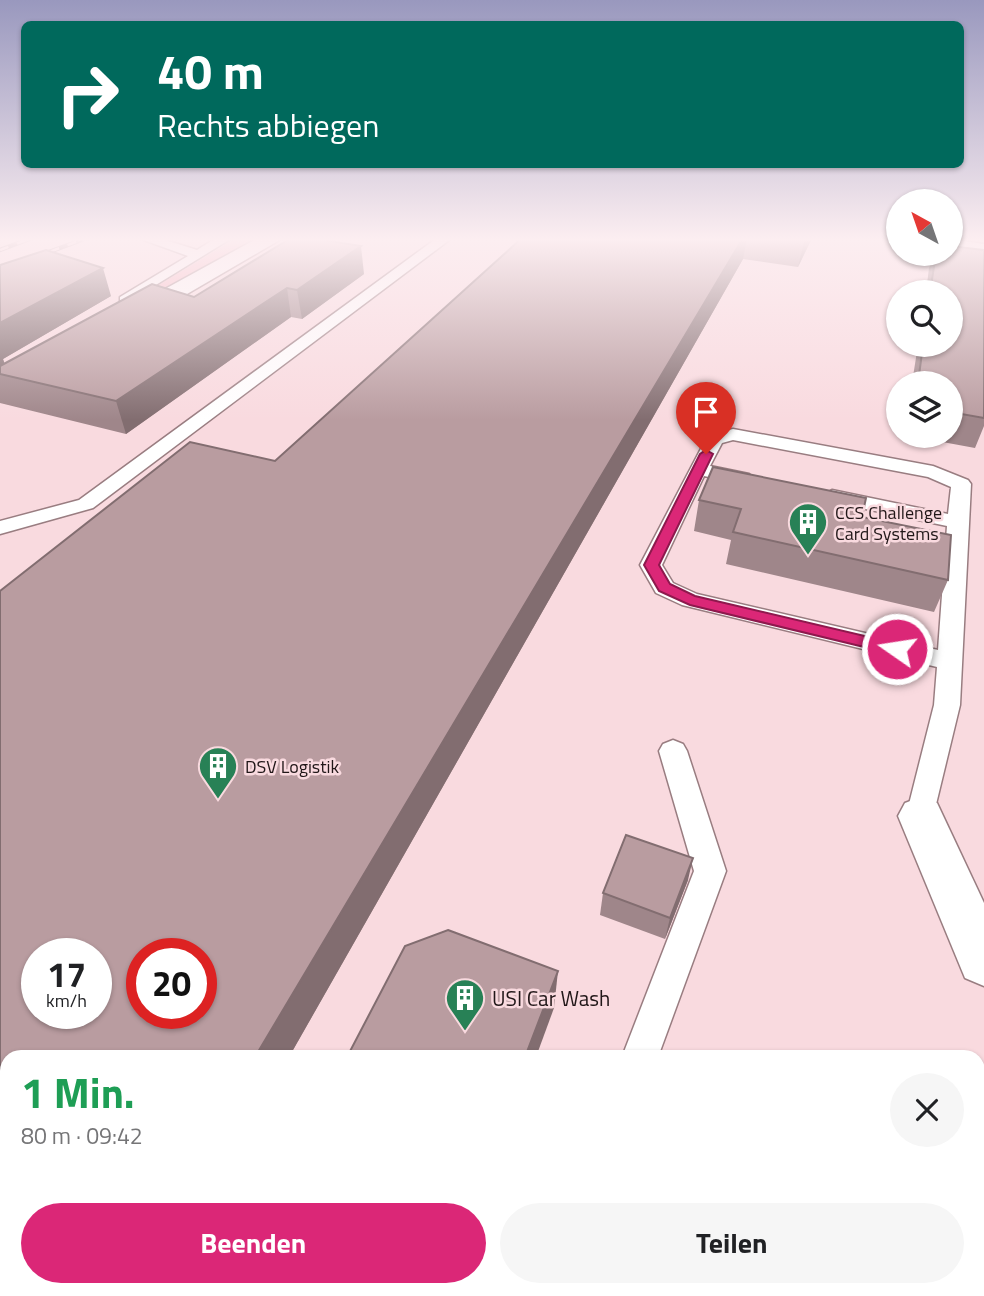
<!DOCTYPE html>
<html lang="de">
<head>
<meta charset="utf-8">
<style>
  :root { --surface:#fff; --page:#f6f6f6; --text:#202124; --muted:#757577; --accent:#db2777 }
  body { margin:0; font-family:"Titillium Web",sans-serif; background:var(--page); color:var(--text); height:100vh; display:flex; flex-direction:column; font-size:26px; white-space:nowrap }
  * { box-sizing:border-box; margin:0 }
  p { font-size:23px; color:var(--muted) }
  .icon { flex:none; width:38px; height:38px; fill:none; stroke:currentColor; stroke-width:2; stroke-linecap:round; stroke-linejoin:round }
  .map { position:relative; flex:1; overflow:hidden }
  .sheet { position:absolute; left:0px; top:1050px; width:985px; height:247px; display:flex; flex-direction:column; background:var(--surface); border-radius:21px 21px 0 0; box-shadow:0 2px 5px #0004 }
  .sheet>* { flex:none }
  .hud { position:absolute; left:21px; top:21px; width:943px; height:147px; border-radius:10px; box-shadow:0 2px 5px #0004; background:#00695c; color:#fff; overflow:hidden }
  .needle { width:46px; rotate:320deg }
  .tools { position:absolute; left:886px; top:189px; display:grid; gap:14px }
  .tools a { display:grid; place-items:center; width:77px; height:77px; border-radius:50%; background:var(--surface); box-shadow:0 2px 5px #0004; font-size:35px }
  .speed { position:absolute; left:21px; top:938px; display:flex; gap:14px; font-size:35px; font-weight:700; text-align:center }
  .speed>* { display:grid; place-content:center; width:91px; height:91px; border-radius:50%; background:var(--surface); box-shadow:0 2px 5px #0004; line-height:1 }
  .speed small { font-size:18px; font-weight:400 }
  .speed .limit { border:10px solid #d22; background:#fff; color:#111 }
  .pin { position:absolute; display:grid; place-items:center; width:60px; height:60px; color:#fff; margin:-72px -30px; border-radius:50% 50% 50% 0; rotate:-45deg; box-shadow:0 0 7px #0007 }
  .pin .icon { rotate:45deg }
  .me { position:absolute; width:77px; margin:-38px; rotate:283deg; stroke-linejoin:round; filter:drop-shadow(0 0 5px #0008) }
  .turn { display:flex; align-items:center; gap:24px; height:147px; padding:0 21px; font-size:32px }
  .turn .icon { width:91px; height:91px; stroke-width:2.5 }
  .turn b { display:block; font-size:49px; line-height:60px }
  .round { display:grid; place-items:center; flex:none; width:74px; height:74px; border-radius:37px; background:var(--page) }
  .overview { display:flex; align-items:center; justify-content:space-between; height:119px; padding:0 21px }
  h1 { font-size:42px; font-weight:700; line-height:52px; color:#1e9e55 }
  .primary-button { display:flex; gap:14px; margin-top:auto; padding:14px 21px }
  .primary-button a { flex:1; height:80px; border-radius:42px; background:var(--accent); color:#fff; font-size:28px; font-weight:700; line-height:80px; text-align:center }
  .primary-button a+a { background:var(--page); color:var(--text) }
  .map>svg:first-child { display:block }
  .green { fill:#f6b1bd }
  .lines { fill:none; stroke-linecap:round; stroke-linejoin:round }
  .service-casing { stroke:#997d81; stroke-width:3 }
  .minor-casing { stroke:#997d81; stroke-width:3 }
  .tertiary-casing { stroke:#997d81; stroke-width:3 }
  .service { fill:#fff; fill-rule:evenodd }
  .minor { fill:#fff; fill-rule:evenodd }
  .tertiary { fill:#fff; fill-rule:evenodd }
  .rail-casing { stroke:#705e61; stroke-width:4.5 }
  .rail { stroke:#f9dadf; stroke-width:2.5; stroke-dasharray:9; stroke-linecap:butt }
  .wall { fill:#9f868a; fill-rule:evenodd }
  .shaded-wall { fill:#826d70 }
  .building { fill:#b99ca0; stroke:#826d70; stroke-width:2; fill-rule:evenodd }
  .route { fill:#db2777; stroke:#8e194d; stroke-width:2 }
  .labels { text-anchor:middle; dominant-baseline:central; stroke-width:5; stroke-linejoin:round; paint-order:stroke }
  .poi-label { font-size:18px; fill:#211718; stroke:#f9dadf; text-anchor:start }
  .near-poi-label { font-size:21px; fill:#211718; stroke:#f9dadf; text-anchor:start }
</style>
</head>
<body>
<div class="map">
<svg width="984" height="1296" viewBox="0 0 984 1296">
  <rect width="100%" height="100%" fill="#f9dadf"/>
  <polygon class="green" points="236,238 258,238 32,362"/>
  <g class="lines">
    <g class="service-casing">
      <g id="service">
        <polygon points="138,238 159,238 197,250 216,238 232,238 125,304 120,303 120,297 188,256"/>
        <polygon points="437,238 452,238 93,508 0,534 0,521 79,500"/>
        <path d="M733,429L933,466L968,480L971,484L960,705L931,825L921,828L911,825L906,816L934,705L937,667L682,605L656,593L640,565L706,439L708,435ZM733,440L928,477L951,487L948,514L832,490L822,496L832,502L947,526L938,650L697,594L673,583L662,565L704,476L742,484L752,478L749,474L710,466L722,443Z"/>
        <polygon points="673,740 683,744 687,751 726,871 658,1057 622,1057 694,871 659,751 663,744"/>
        <polygon points="530,1290 574,1290 572,1296 528,1296"/>
        <rect x="805" y="1290" width="44" height="6"/>
      </g>
    </g>
    <g class="minor-casing">
      <g id="minor">
        <polygon points="258,238 283,238 139,322 123,322 119,317 123,312"/>
        <polygon points="921,797 937,803 984,903 984,986 965,978 898,816 905,803"/>
      </g>
    </g>
    <g class="tertiary-casing">
      <g id="tertiary">
        <polygon points="886,238 898,238 898,245"/>
        <polygon points="950,239 984,244 984,256 950,251"/>
      </g>
    </g>
    <use href="#service" class="service"/>
    <use href="#minor" class="minor"/>
    <use href="#tertiary" class="tertiary"/>
    <g class="rail-casing">
      <g id="rail">
        <polyline points="0,250 32,238"/>
        <polyline points="0,270 87,238"/>
      </g>
    </g>
    <use href="#rail" class="rail"/>
  </g>
  <g class="wall">
    <path d="M522,238H812L798,267L743,259L289,1057H7V1290H156L153,1296H0V591L190,442L275,461ZM37,954H96V1013H37ZM142,954H201V1013H142Z"/>
    <polygon points="984,250 984,426 975,448 910,436 950,436 950,383 912,383 918,345 950,345 950,292 926,292 929,268 934,254 950,254"/>
    <polygon points="0,265 111,296 3,359 4,364 194,297 364,274 302,319 291,317 126,434 0,403"/>
    <polygon points="699,500 862,517 948,580 934,612 726,564 731,540 694,531"/>
    <polygon points="688,880 665,939 600,915 603,893"/>
    <polygon points="646,1290 732,1290 730,1296 644,1296"/>
  </g>
  <g class="shaded-wall">
    <polygon points="743,238 747,238 743,259 289,1057 255,1057"/>
    <polygon points="805,238 812,238 798,267"/>
    <polygon points="361,246 364,274 302,319 297,290"/>
    <polygon points="103,268 111,296 3,359 8,373 0,374 0,323"/>
    <polygon points="287,288 291,317 126,434 116,401"/>
    <polygon points="693,858 688,880 665,939 670,918"/>
    <polygon points="558,971 554,1008 536,1057 525,1057"/>
    <polygon points="117,1290 156,1290 153,1296 113,1296"/>
    <polygon points="367,1290 394,1290 383,1296 364,1296"/>
  </g>
  <g class="building">
    <polygon points="291,238 311,238 361,246 297,290 287,288 116,401 0,374 0,366 152,284 194,297"/>
    <path d="M522,238H743L255,1057H7V1290H117L113,1296H0V591L190,442L275,461ZM37,954H96V1013H37ZM142,954H201V1013H142Z"/>
    <polygon points="950,246 984,250 984,418 950,412 950,383 918,383 923,345 950,345 950,292 930,292 936,254 950,254"/>
    <polygon points="46,250 103,268 0,323 0,265"/>
    <polygon points="713,467 866,498 862,517 951,535 948,580 733,532 741,509 699,500"/>
    <polygon points="626,835 693,858 670,918 603,893"/>
    <polygon points="448,930 558,971 525,1057 347,1057 405,946"/>
    <polygon points="226,1290 367,1290 364,1296 222,1296"/>
    <polygon points="649,1290 732,1290 730,1296 647,1296"/>
  </g>
  <linearGradient id="sky" x2="0" y2="1"><stop stop-color="#9998be"/><stop offset="0.57" stop-color="#fceef1"/><stop offset="1" stop-color="#fceef1" stop-opacity="0"/></linearGradient>
  <rect width="984" height="420" fill="url(#sky)"/>
  <polygon class="route" points="706,450 713,454 659,565 670,584 695,596 903,645 903,653 897,655 690,605 659,591 644,565 700,454"/>
  <defs>
    <g id="building-pin" transform="scale(2.0125)"><path d="M0 17L-7.5 6A9.5 9.5 0 1 1 7.5 6Z" fill="#288156" stroke="#f9dadf"/><path d="M-4-6H4V6H1V3H-1V6H-4ZM-2.5-4.3h1.7v1.8h-1.7ZM.8-4.3h1.7v1.8H.8ZM-2.5-1h1.7V.8h-1.7ZM.8-1h1.7V.8H.8Z" fill="#fff"/></g>
  </defs>
  <g fill-rule="evenodd">
    <use href="#building-pin" x="808" y="522"/>
    <use href="#building-pin" x="218" y="766"/>
    <use href="#building-pin" x="465" y="998"/>
  </g>
  <g class="labels">
    <g class="poi-label">
      <text x="835" y="512">CCS Challenge<tspan x="835" dy="21">Card Systems</tspan></text>
      <text x="245" y="766">DSV Logistik</text>
    </g>
    <g class="near-poi-label">
      <text x="492" y="998">USI Car Wash</text>
    </g>
  </g>
</svg>
<div class="tools">
<a><svg class="needle" viewBox="-14 -14 28 28"><path d="M0-13l5 13h-10z" fill="#e53935"/><path d="M0 13l5-13h-10z" fill="#757577"/></svg></a>
<a><svg class="icon" aria-label="search" viewBox="0 0 24 24"><circle cx="10" cy="10" r="6"/><path d="M15 15l6 6"/></svg></a>
<a><svg class="icon" aria-label="layers" viewBox="0 0 24 24"><path d="M12 4l9 5-9 5-9-5zM3 14l9 5 9-5"/></svg></a>
</div>
<div class="speed"><div>17<small>km/h</small></div><div class="limit">20</div></div>
<div class="pin" style="left:706px;top:454px;background:#d93025"><svg class="icon" aria-label="arrive" viewBox="0 0 24 24"><path d="M6 21V4h12l-3 4 3 4H6"/></svg></div>
<svg class="me" style="left:897px;top:649px" viewBox="-20 -20 40 40"><circle r="17" fill="#db2777" stroke="#fff" stroke-width="3"/><path d="M0-11L8 9 0 5-8 9z" fill="#fff"/></svg>
<div class="hud">
<div class="turn"><svg class="icon" aria-label="right" viewBox="0 0 24 24"><path d="M7 20v-9h11M14 6l5 5-5 5"/></svg><div><b>40 m</b>Rechts abbiegen</div></div>
</div>
<section class="sheet">
<div class="overview"><div><h1>1 Min.</h1><p>80 m · 09:42</p></div><a class="round"><svg class="icon" aria-label="close" viewBox="0 0 24 24"><path d="M6 6l12 12M18 6L6 18"/></svg></a></div>
<div class="primary-button"><a>Beenden</a><a>Teilen</a></div>
</section>
</div>
</body>
</html>
